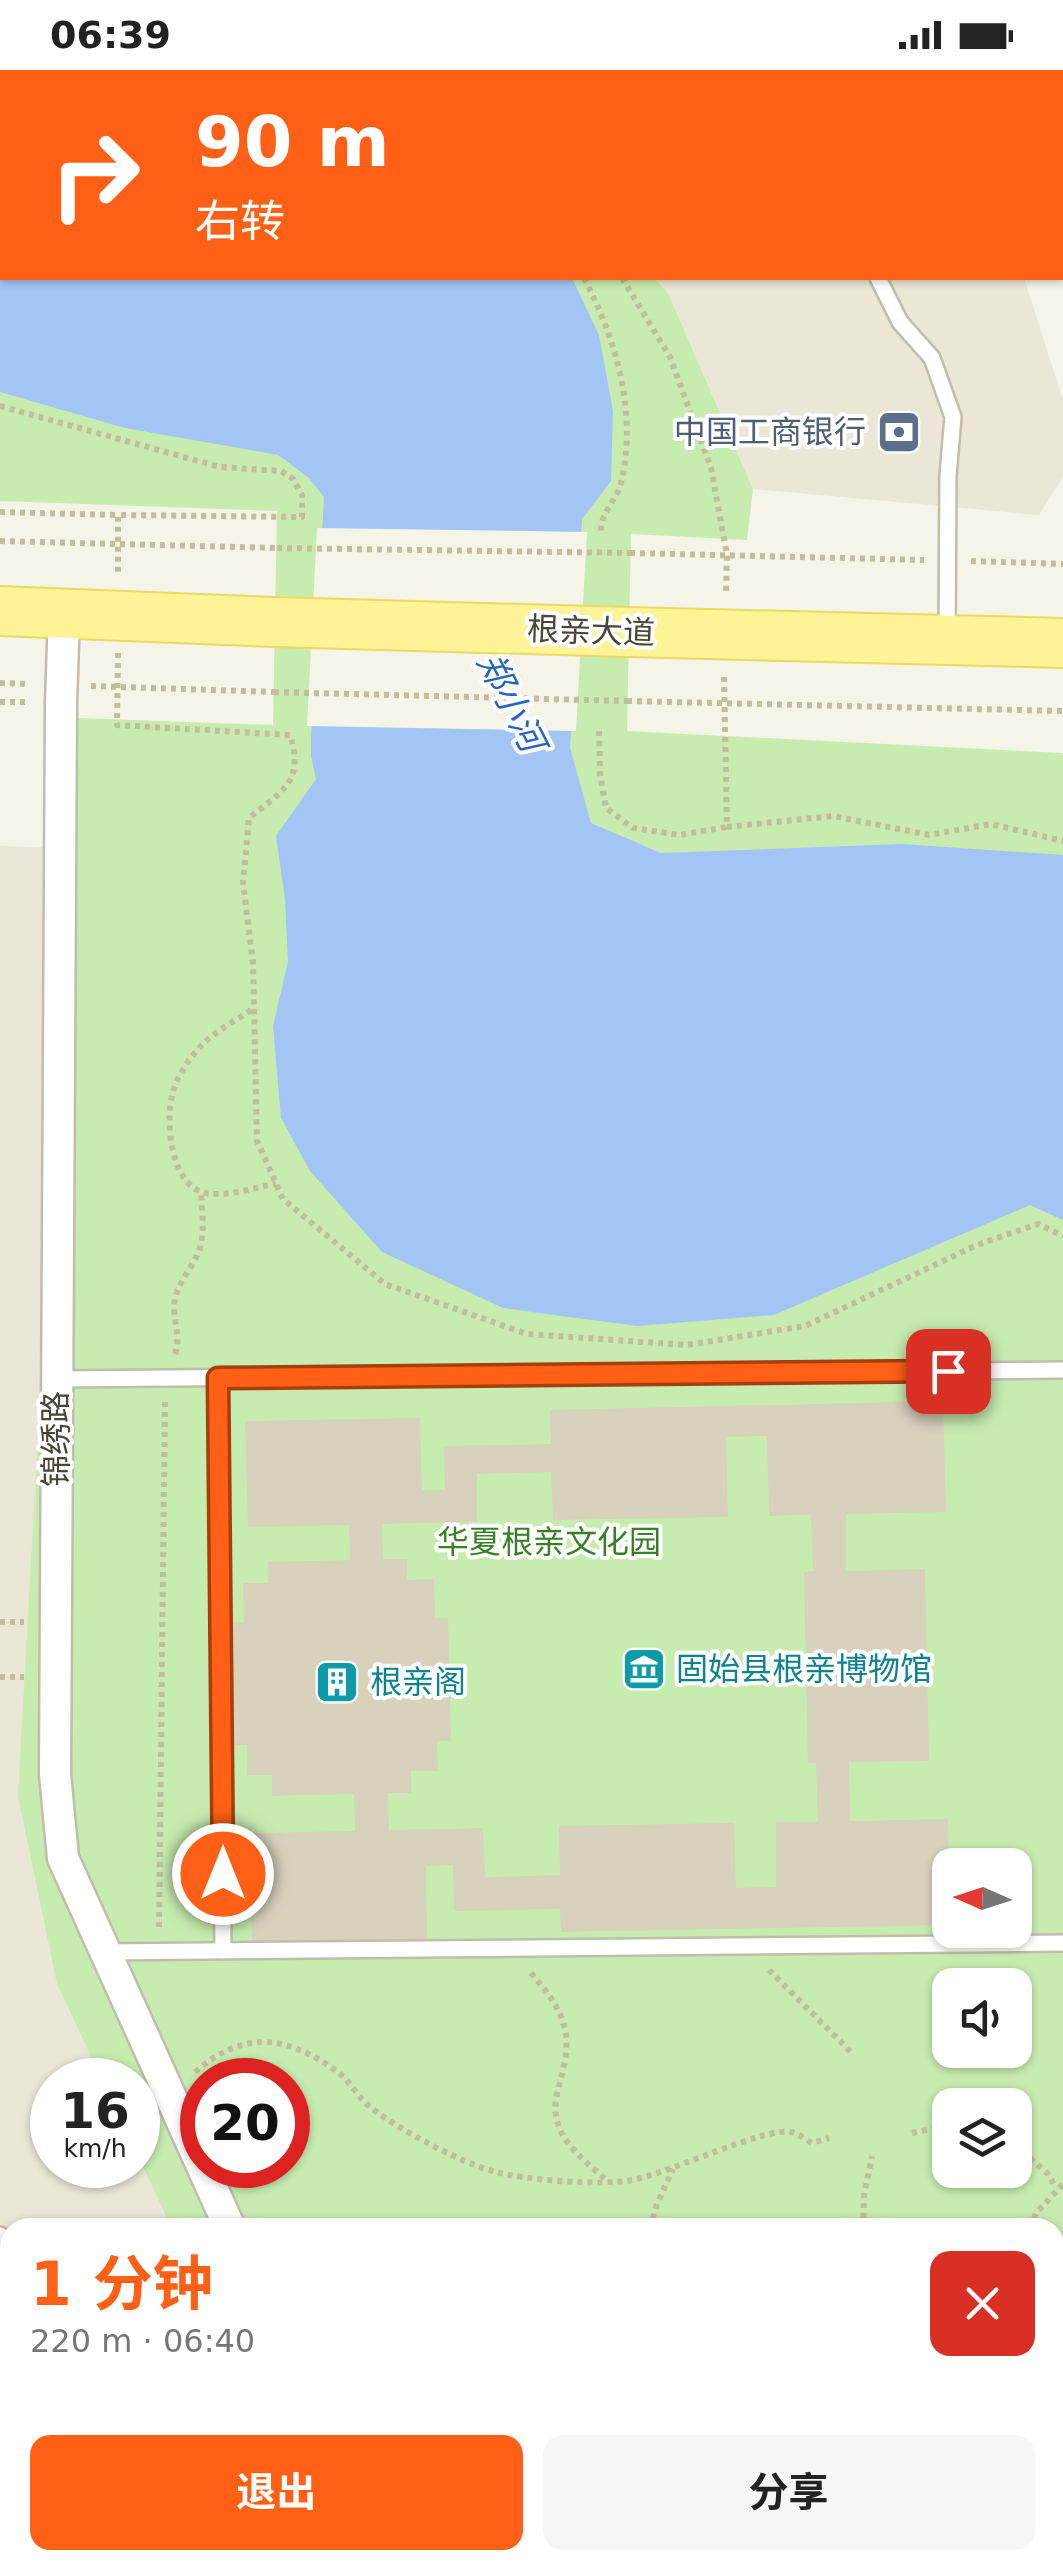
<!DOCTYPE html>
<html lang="zh">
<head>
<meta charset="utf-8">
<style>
  :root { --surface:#fff; --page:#f6f6f6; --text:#222; --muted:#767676; --accent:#ff6016 }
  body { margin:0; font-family:"DejaVu Sans","Noto Sans SC",sans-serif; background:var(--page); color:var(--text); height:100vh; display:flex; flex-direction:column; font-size:38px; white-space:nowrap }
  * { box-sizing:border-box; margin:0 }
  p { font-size:32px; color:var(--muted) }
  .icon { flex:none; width:55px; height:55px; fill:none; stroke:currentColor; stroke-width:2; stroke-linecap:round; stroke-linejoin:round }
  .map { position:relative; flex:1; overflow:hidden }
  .side { position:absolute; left:0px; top:2148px; width:1065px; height:352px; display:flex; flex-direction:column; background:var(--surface); border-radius:30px 30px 0 0; box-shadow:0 2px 8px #0004 }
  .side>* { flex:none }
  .banner { position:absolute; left:0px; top:0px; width:1065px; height:210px; box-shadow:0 2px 8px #0004; background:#ff6016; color:#fff; overflow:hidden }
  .needle { width:65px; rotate:273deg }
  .buttons { position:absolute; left:932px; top:1778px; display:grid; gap:20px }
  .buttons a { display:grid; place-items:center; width:100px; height:100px; border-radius:20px; background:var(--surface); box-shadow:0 2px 8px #0004; font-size:50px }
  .speed { position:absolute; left:30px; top:1988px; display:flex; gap:20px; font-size:50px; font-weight:700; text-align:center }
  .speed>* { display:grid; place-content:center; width:130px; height:130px; border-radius:50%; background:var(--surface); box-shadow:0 2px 8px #0004; line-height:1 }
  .speed small { font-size:25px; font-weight:400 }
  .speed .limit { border:15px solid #d22; background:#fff; color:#111 }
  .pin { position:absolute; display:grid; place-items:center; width:85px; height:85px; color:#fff; margin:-42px; border-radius:20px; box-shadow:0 5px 15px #0006 }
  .me { position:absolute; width:110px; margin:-55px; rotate:0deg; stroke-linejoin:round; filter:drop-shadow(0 0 8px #0008) }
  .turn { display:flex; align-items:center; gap:35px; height:210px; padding:0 30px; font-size:45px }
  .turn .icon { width:130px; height:130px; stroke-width:2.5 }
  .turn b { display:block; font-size:70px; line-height:85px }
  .round { display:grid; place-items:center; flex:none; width:105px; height:105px; border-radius:20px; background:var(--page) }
  .summary { display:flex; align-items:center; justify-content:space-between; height:170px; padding:0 30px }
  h1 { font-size:60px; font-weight:700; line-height:75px; color:var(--accent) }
  .button { display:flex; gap:20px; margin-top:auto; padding:20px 30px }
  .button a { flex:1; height:115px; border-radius:20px; background:var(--accent); color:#fff; font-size:40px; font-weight:700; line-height:115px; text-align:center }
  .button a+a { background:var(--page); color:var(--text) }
  .status { display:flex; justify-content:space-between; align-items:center; height:70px; padding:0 50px; background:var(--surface); direction:ltr }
  .status svg { height:28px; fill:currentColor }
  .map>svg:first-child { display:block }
  .residential { fill:#eae7d7 }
  .green { fill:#c7ecaf; fill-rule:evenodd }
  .water { fill:#a2c5f5 }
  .pier { fill:#f5f4e9 }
  .building { fill:#d8d2bd; fill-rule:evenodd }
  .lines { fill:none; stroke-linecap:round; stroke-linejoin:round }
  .service-casing { stroke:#c2bdab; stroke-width:20 }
  .minor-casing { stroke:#c2bdab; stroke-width:35 }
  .primary-casing { stroke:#ebd961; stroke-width:52 }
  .path { stroke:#c4bd9b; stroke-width:6; stroke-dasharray:5 5; stroke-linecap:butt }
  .service { stroke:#fff; stroke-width:15 }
  .minor { stroke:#fff; stroke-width:30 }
  .primary { stroke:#fff398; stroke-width:48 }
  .primary-bridge-casing { stroke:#ebd961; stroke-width:52; stroke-linecap:butt }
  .path-bridge { stroke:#c4bd9b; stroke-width:6; stroke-dasharray:5 5; stroke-linecap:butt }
  .primary-bridge { stroke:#fff398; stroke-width:48 }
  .route-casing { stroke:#a63e0e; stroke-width:25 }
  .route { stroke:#ff6016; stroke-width:18 }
  .labels { text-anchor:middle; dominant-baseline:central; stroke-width:8; stroke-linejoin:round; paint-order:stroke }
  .service-label { font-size:32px; fill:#4e5e75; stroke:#fff; text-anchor:end }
  .street-label { font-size:32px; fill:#4a4537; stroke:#fff }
  .park-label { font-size:32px; fill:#388025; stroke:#fff }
  .culture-label { font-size:32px; fill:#0d838f; stroke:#fff; text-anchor:start }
  .water-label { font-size:35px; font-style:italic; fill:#2865bd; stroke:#fff }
</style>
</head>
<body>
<div class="status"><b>06:39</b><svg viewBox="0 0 49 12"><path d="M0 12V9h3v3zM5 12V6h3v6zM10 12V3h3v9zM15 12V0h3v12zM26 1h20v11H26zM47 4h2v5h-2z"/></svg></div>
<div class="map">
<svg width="1063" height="2499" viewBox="0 0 1063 2499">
  <rect width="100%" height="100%" fill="#f5f4e9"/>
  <g class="residential">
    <polygon points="405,0 958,0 959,2 410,2"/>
    <polygon points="654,208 1024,208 1063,330 1063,407 1039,445 753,419 668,223"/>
    <polygon points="0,776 71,778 57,1914 102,2010 52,2010 52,2095 138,2095 138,2086 171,2157 10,2158 10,2490 326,2490 330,2499 0,2499"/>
  </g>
  <path class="green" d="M0,0L410,2H2V208H654L668,223L753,419L747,470L631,464L627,661L1063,683V2499H330L326,2490H1055V2158L171,2157L138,2086V2010H102L57,1914L18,1726L78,648L273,655L277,441L0,431ZM950,1795H1015V1860H950ZM950,1915H1015V1980H950ZM202,2010H288V2095H202ZM950,2035H1015V2100H950Z"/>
  <polygon class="water" points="0,0 167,2 2,2 2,208 572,208 599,265 613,341 611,411 582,449 571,661 570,678 591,753 661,783 902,774 1063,785 1063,1150 1030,1135 774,1245 637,1256 503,1238 382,1182 310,1101 281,1048 273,956 288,892 285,829 276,766 316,709 311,686 311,667 324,427 309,408 278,385 125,358 0,322"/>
  <polygon class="pier" points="317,458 587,462 576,661 307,656"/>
  <path class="building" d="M943,1331L946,1442L846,1444V1501L925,1499L929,1691L849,1692L850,1751L948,1749L949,1855L561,1862L560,1839L454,1841L453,1795L426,1796L427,1871L252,1875L250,1763L355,1761L354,1724L272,1726V1705H247V1675H225L222,1552H244L243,1513H268V1492L350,1490L349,1455L248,1457L245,1351L420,1348L422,1420H445L444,1376L551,1374L550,1340ZM767,1366L769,1446L811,1445L813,1501L804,1502L808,1693H816L818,1752H776V1817L736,1818L734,1753L559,1756L560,1805L485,1807L483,1758L389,1760L388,1723H411V1701H438L437,1671H451L448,1548H435L434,1509L407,1510V1489H383L382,1454L477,1452V1404L551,1402L553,1450L728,1447L726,1367Z"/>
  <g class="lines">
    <g class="service-casing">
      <g id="service">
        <polyline points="784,0 785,2"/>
        <polyline points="878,208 900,252 932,288 953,347 948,405 947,566"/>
        <polyline points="218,1308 223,1881"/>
        <polyline points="56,1309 1063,1300"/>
        <polyline points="106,1882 1063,1873"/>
        <polyline points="0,2165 10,2184"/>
        <polyline points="0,2338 10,2339"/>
      </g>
    </g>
    <g class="minor-casing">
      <g id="minor">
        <polyline points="1029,0 1030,2"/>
        <polyline points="1062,72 1063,73"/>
        <polyline points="64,544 61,633 55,1704 63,1788 230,2158"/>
        <polyline points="387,2490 391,2499"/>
      </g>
    </g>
    <g class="primary-casing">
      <g id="primary">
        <polyline points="0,541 275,552"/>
        <polyline points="629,562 1063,573"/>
      </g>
    </g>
    <g class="path">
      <polyline points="182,0 186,2"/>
      <path d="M584,208C616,269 638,344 621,413C616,432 600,442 601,463"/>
      <polyline points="622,208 670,287 711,398 727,485 726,524"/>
      <polyline points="0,336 220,397 281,401 293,409 302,425 302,447 118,445 118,506"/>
      <polyline points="0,442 118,445"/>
      <polyline points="0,471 277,478"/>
      <polyline points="630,483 924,490"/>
      <polyline points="971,491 1063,494"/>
      <path d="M118,583L117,655L290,665C305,712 282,721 249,748L243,813L253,893L257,1071L283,1129L385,1214L527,1264L687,1275L805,1256L977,1175L1038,1154L1063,1166"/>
      <polyline points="724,607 727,757 833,746 929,765 991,754 1063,771"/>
      <polyline points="0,613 29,614"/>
      <polyline points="91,616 274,622"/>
      <polyline points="627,631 1063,641"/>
      <polyline points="0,632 29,632"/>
      <polyline points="599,661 600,704 606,738 633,758 680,765 727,757"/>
      <path d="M251,940C235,951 214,962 201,976C190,987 176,1008 173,1022C165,1050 170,1108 199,1121C219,1130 255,1117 276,1114"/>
      <path d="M175,1284C182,1266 171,1248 175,1229C179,1210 194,1196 200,1178C205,1161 202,1140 201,1122"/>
      <polyline points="0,1552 24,1552"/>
      <polyline points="0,1607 24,1607"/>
      <polyline points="159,1857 165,1329"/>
      <polyline points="769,1900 853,1984"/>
      <path d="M531,1903C556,1932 573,1955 564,1995C560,2018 550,2033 559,2057C567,2078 590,2095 606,2110"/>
      <path d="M195,2002C245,1959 286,1965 338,2002C350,2011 357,2026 369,2036C397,2059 461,2093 496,2102C526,2110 602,2116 632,2110C670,2103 764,2057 791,2062C798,2063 806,2070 812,2073L829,2068"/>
      <polyline points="912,2063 950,2055"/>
      <polyline points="1015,2075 1048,2104 1056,2118"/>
      <polyline points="650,2158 657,2134 673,2099"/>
      <polyline points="863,2158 864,2126 872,2086"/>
      <polyline points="1031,2158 1036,2143 1063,2114"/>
      <polyline points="1055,2270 1063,2277"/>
      <polyline points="1055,2405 1063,2405"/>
      <polyline points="608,2499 612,2490"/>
      <polyline points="615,2499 623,2490"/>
    </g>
    <use href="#service" class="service"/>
    <use href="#minor" class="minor"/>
    <use href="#primary" class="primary"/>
    <g class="primary-bridge-casing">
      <polyline id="primary-bridge" points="275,552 629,562"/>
    </g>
    <g class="path-bridge">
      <polyline points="277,478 630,483"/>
      <polyline points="274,622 627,631"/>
    </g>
    <use href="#primary-bridge" class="primary-bridge"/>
  </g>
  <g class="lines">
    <g class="route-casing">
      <polyline id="route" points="223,1804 218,1308 948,1301"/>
    </g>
    <use href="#route" class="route"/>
  </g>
  <defs>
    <g id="bank-square" transform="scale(2.25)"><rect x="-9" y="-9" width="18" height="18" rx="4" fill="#5c6f8a" stroke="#fff"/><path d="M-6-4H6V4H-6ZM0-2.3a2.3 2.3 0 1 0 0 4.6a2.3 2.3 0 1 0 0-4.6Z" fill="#fff"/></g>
    <g id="museum-square" transform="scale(2.25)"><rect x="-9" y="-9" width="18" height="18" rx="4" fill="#0f9aa8" stroke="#fff"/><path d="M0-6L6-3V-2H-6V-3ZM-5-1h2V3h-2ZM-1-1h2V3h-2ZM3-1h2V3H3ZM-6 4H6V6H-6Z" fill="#fff"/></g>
    <g id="building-square" transform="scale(2.25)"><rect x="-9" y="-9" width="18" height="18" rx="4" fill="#0f9aa8" stroke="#fff"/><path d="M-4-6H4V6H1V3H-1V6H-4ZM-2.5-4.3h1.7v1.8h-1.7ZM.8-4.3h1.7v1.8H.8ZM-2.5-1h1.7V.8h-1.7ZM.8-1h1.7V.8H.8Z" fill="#fff"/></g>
  </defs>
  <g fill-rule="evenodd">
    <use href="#bank-square" x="899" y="362"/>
    <use href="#museum-square" x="644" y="1599"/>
    <use href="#building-square" x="337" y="1612"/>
  </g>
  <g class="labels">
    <g class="service-label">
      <text x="866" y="362">中国工商银行</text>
    </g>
    <g class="street-label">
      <text transform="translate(591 561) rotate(2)">根亲大道</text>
      <text transform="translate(56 1369) rotate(-90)">锦绣路</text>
    </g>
    <g class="park-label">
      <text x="549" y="1472">华夏根亲文化园</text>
    </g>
    <g class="culture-label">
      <text x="676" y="1599">固始县根亲博物馆</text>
      <text x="370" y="1612">根亲阁</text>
    </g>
    <g class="water-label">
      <text transform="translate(511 632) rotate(63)">郑小河</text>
    </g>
  </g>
</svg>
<div class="buttons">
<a><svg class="needle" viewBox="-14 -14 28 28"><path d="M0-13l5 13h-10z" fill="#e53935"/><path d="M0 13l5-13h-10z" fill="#767676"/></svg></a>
<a><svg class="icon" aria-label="sound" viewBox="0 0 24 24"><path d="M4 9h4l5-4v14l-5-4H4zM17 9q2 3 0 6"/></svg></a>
<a><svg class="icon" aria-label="layers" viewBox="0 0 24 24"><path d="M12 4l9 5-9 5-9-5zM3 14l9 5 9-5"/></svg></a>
</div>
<div class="speed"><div>16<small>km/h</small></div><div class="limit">20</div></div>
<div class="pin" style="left:948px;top:1301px;background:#d93025"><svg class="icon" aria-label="arrive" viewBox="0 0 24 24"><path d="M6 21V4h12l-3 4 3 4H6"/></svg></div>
<svg class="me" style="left:223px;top:1804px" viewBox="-20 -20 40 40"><circle r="17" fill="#ff6016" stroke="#fff" stroke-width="3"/><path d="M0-11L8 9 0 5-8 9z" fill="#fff"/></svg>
<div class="banner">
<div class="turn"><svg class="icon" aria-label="right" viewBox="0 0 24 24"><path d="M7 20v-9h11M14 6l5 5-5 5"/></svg><div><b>90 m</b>右转</div></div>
</div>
<section class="side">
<div class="summary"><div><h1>1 分钟</h1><p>220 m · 06:40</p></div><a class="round" style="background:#d93025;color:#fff"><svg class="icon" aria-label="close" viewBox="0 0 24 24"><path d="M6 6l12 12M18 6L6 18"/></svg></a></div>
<div class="button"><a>退出</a><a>分享</a></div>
</section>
</div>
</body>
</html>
